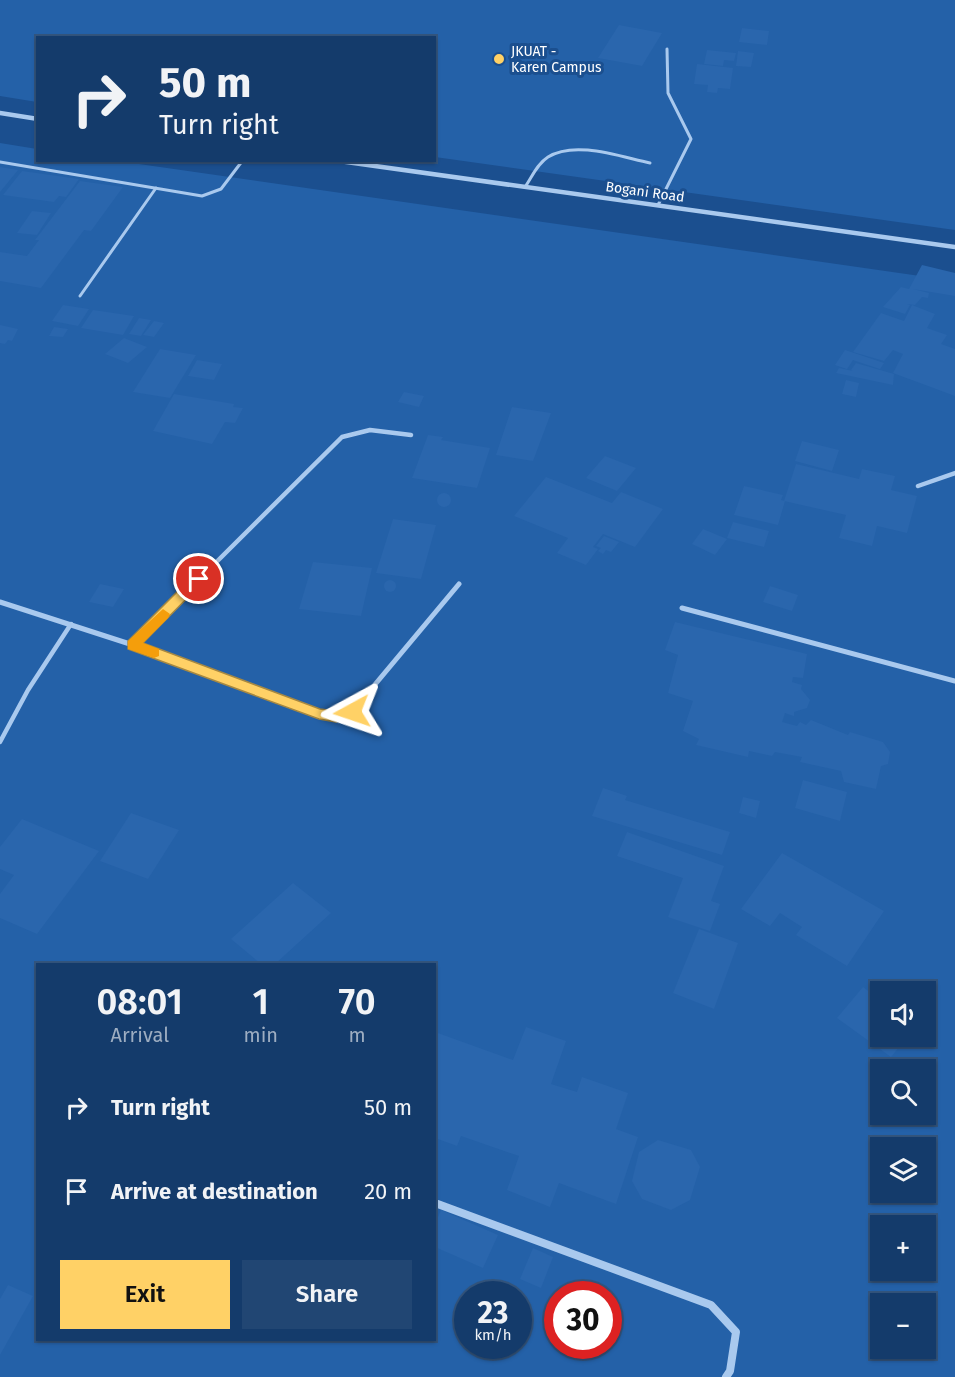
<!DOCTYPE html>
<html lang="en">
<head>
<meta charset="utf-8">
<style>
  :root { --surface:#143b6b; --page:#214673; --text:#f1f3f6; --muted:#9dadc1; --line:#33557e; --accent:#ffd166 }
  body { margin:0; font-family:"Fira Sans",sans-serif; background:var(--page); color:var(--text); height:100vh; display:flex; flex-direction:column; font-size:22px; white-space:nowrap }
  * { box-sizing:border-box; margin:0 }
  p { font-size:20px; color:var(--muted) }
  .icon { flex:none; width:33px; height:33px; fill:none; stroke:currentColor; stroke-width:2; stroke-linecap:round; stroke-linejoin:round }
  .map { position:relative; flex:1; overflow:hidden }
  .side { position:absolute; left:36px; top:963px; width:400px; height:378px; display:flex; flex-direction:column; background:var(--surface); border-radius:0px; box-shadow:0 2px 4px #0004,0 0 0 2px var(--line) }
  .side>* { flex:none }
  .guide { position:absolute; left:36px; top:36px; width:400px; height:126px; border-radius:0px; box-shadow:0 2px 4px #0004,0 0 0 2px var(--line); background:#143b6b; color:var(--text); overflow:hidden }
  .controls { position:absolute; left:870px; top:981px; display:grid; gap:12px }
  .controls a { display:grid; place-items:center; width:66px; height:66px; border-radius:0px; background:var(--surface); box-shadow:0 2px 4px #0004,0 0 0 2px var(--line); font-size:30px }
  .speed { position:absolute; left:454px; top:1281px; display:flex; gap:12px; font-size:30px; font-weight:700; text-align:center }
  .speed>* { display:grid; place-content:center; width:78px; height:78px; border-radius:50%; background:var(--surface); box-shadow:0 2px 4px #0004,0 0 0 2px var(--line); line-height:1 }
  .speed small { font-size:15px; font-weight:400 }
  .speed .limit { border:9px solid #d22; background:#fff; color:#111 }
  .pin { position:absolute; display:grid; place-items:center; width:51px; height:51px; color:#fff; margin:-26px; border:3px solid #fff; border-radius:50%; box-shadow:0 2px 6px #0007 }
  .me { position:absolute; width:66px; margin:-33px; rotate:265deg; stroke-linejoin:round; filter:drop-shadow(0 0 4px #0008) }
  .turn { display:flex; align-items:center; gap:21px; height:126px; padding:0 24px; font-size:27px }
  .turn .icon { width:78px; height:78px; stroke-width:2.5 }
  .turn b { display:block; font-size:42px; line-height:51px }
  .eta { display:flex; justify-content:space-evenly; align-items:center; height:102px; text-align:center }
  .eta b { font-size:36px; font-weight:600; line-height:42px }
  .primary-button { display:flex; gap:12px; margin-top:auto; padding:12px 24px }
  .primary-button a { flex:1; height:69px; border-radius:0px; background:var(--accent); color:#111; font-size:24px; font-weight:600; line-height:69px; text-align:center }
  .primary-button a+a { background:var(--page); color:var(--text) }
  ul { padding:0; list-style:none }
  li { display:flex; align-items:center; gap:18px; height:84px; padding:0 24px }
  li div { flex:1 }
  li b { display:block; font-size:22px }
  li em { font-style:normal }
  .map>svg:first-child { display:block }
  .green { fill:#2461a8; fill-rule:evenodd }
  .building { fill:#2a66ad }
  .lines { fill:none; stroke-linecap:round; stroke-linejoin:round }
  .service-far1 { stroke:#a9c9ee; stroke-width:3 }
  .service { stroke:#a9c9ee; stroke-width:4.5 }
  .minor-far2 { stroke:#a9c9ee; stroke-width:4.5 }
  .minor-far1 { stroke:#a9c9ee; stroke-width:5 }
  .minor { stroke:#a9c9ee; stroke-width:8 }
  .route { fill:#ffd166; stroke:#a68842; stroke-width:1.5 }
  .slow { fill:#f59e0b }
  .poi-dot { fill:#ffd166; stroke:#1b4f8f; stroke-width:2 }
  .labels { text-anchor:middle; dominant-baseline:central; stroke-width:6; stroke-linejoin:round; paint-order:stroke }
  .far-poi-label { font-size:14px; fill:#fff; stroke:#1b4f8f; text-anchor:start }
  .far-street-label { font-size:14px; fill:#fff; stroke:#1b4f8f }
</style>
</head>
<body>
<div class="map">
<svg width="955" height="1377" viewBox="0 0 955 1377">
  <rect width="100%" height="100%" fill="#1b4f8f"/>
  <g class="green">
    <polygon points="0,0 955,0 955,230 435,157 435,38 38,38 37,102 0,96"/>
    <path d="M0,143L37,149L38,160L118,161L955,281V1377H0ZM38,964H435V1340H38ZM880,992H926V1036H880ZM880,1070H926V1114H880ZM880,1148H926V1192H880ZM880,1226H926V1270H880ZM468,1294H519V1346H468ZM558,1294H609V1346H558ZM880,1304H926V1348H880Z"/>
  </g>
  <g class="building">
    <polygon points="619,25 662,33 642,66 598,58"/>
    <polygon points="742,28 769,31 767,45 739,42"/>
    <polygon points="707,50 736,53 734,61 724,60 723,66 704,64"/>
    <polygon points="738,51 754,53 751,67 736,66"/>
    <polygon points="697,64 733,68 730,89 718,88 717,93 707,92 708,85 694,84"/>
    <polygon points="0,167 18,170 0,192"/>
    <polygon points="22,171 79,179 66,197 59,196 54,202 3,195"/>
    <polygon points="80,181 123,187 91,231 84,230 41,288 0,281 0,252 27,256 39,240 35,240"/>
    <polygon points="32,211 51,213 37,235 17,233"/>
    <polygon points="922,265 955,273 955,296 913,289 929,293 928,298 922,297 915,305 907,304 910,305 905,314 883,307 901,287 909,289"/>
    <polygon points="63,305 89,309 78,326 52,321"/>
    <polygon points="912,305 935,314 927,328 947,335 941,344 955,349 955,396 893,373 903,354 893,350 884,361 853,352 881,313 904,321"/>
    <polygon points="93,310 134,316 123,335 81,328"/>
    <polygon points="139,318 151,320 141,336 129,334"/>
    <polygon points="154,321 164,323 154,337 143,335"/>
    <polygon points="0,325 18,329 12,341 8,340 5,344 0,343"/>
    <polygon points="54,327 68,329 63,337 49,336"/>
    <polygon points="124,338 147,347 128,363 105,354"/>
    <polygon points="160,349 196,355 170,398 133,392"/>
    <polygon points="845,350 884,363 880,369 853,360 847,369 835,365"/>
    <polygon points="197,360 222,364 214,380 188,376"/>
    <polygon points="856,363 894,374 893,385 836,373 839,368 853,371 851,370"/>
    <polygon points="846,380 859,383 856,397 842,394"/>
    <polygon points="404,392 424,396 419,407 398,402"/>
    <polygon points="174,394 234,404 233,407 243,408 235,423 225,422 212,444 153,431"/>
    <polygon points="512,407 551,413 533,461 496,455"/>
    <polygon points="428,435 443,437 441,440 490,448 477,488 412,478"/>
    <polygon points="802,441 839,450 832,471 795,461"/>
    <polygon points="605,456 636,468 617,491 586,478"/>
    <polygon points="796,464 859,479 862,469 895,476 891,490 917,496 907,533 877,526 872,546 839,538 846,515 784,501"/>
    <polygon points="546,477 612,503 621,492 663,509 635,547 603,534 593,547 598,549 586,565 557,553 568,538 514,516"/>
    <polygon points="744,486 783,495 781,500 785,501 778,525 734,515"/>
    <circle cx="444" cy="500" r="7"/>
    <polygon points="393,519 436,525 421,579 376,573"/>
    <polygon points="733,522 769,531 764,547 727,538"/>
    <polygon points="703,529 727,539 715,555 692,544"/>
    <polygon points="604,536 619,542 611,552 606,550 603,554 598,551 601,548 596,546"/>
    <polygon points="313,562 372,568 361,616 299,609"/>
    <circle cx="390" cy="586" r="6"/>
    <polygon points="100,584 124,589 113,607 89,602"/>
    <polygon points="770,586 798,595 792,611 763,602"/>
    <polygon points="675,622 807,654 803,678 793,677 792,682 802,685 801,689 810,700 807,708 794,712 794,716 785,713 782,722 797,726 800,722 806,725 811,720 848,735 850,732 883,742 890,752 888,764 881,766 876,789 844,782 841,771 800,762 802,757 775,752 772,756 749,751 748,757 696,745 699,739 683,731 693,701 668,693 678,655 665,650"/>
    <polygon points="803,780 847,792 840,821 795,808"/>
    <polygon points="603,788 627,796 625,800 730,832 722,855 592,816"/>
    <polygon points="743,797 760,801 756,818 739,813"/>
    <polygon points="131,813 179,830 148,879 100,861"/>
    <polygon points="22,819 99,851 37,934 0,918 0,894 14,875 0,869 0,847"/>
    <polygon points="627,832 724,866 711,901 720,904 710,931 668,917 683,878 617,856"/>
    <polygon points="782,853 884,911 847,966 796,935 802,927 780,913 770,926 741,909"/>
    <polygon points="293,883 331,913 275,964 261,964 231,939"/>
    <polygon points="699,929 738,943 714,1009 673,993"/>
    <polygon points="863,987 880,1000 880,1036 908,1036 891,1057 837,1018"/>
    <polygon points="526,1027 566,1041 551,1084 577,1092 582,1077 628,1093 616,1129 638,1137 616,1204 559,1183 550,1207 507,1190 519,1156 461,1136 457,1146 435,1138 435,1032 513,1060"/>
    <polygon points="658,1140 691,1150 700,1167 690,1200 671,1210 642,1199 632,1181 639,1152"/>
    <polygon points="441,1210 498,1235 483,1268 435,1247 435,1224"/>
    <polygon points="533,1248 553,1257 541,1288 520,1279"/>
    <polygon points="8,1285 33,1296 0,1355 0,1299"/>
  </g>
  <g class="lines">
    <g class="service-far1">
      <polyline points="0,162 202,196 221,189 243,160"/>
      <path d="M525,187C532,177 537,164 548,157C575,140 621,157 650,163"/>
      <polyline points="658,205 691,139 668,93 667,49"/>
      <polyline points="80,296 156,188"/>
    </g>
    <g class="service">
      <polyline points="918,486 955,473"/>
      <polyline points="133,645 342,437 370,430 411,435"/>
      <polyline points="0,742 28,690 71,624"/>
    </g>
    <g class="minor-far2">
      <polyline points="0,113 38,119"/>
      <polyline points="332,160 955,247"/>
    </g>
    <g class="minor-far1">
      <polyline points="0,602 133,645 319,714 336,717 352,712 459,584"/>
      <polyline points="682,608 955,681"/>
    </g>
    <polyline class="minor" points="435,1203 711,1305 736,1332 730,1371 726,1377"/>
  </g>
  <polygon class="route" points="199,574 203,575 203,582 143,643 320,709 336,711 352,707 357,708 357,716 336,722 319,719 128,649 128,641 194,575"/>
  <polygon class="slow" points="163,609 170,614 168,618 143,643 159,649 159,656 154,658 128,649 128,641"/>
  <circle class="poi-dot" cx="499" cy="59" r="6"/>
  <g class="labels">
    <g class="far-poi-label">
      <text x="511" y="51">JKUAT -<tspan x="511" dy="16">Karen Campus</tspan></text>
    </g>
    <g class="far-street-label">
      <text transform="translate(645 192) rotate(8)">Bogani Road</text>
    </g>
  </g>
</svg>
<div class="controls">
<a><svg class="icon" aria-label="sound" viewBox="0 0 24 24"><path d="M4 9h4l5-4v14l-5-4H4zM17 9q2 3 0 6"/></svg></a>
<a><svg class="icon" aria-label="search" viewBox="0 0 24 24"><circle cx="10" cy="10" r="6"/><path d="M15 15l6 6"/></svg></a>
<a><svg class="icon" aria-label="layers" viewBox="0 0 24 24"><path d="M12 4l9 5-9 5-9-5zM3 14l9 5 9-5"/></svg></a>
<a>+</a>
<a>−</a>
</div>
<div class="speed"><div>23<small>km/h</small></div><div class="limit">30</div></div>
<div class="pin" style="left:199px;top:579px;background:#d93025"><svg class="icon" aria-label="arrive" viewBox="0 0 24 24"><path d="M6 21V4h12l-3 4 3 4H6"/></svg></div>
<svg class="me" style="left:352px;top:712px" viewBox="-20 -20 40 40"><path d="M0-17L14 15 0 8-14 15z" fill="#ffd166" stroke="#fff" stroke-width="4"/></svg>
<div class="guide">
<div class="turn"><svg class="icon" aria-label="right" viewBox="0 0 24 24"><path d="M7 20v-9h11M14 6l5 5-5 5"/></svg><div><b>50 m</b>Turn right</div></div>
</div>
<section class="side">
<div class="eta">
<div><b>08:01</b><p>Arrival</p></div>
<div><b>1</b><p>min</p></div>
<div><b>70</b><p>m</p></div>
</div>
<ul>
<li><svg class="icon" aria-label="right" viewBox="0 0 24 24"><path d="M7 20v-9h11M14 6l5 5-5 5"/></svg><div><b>Turn right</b></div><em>50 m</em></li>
<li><svg class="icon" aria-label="arrive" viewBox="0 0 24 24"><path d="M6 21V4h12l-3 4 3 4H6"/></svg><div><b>Arrive at destination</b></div><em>20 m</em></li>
</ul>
<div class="primary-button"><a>Exit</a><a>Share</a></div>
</section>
</div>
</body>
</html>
